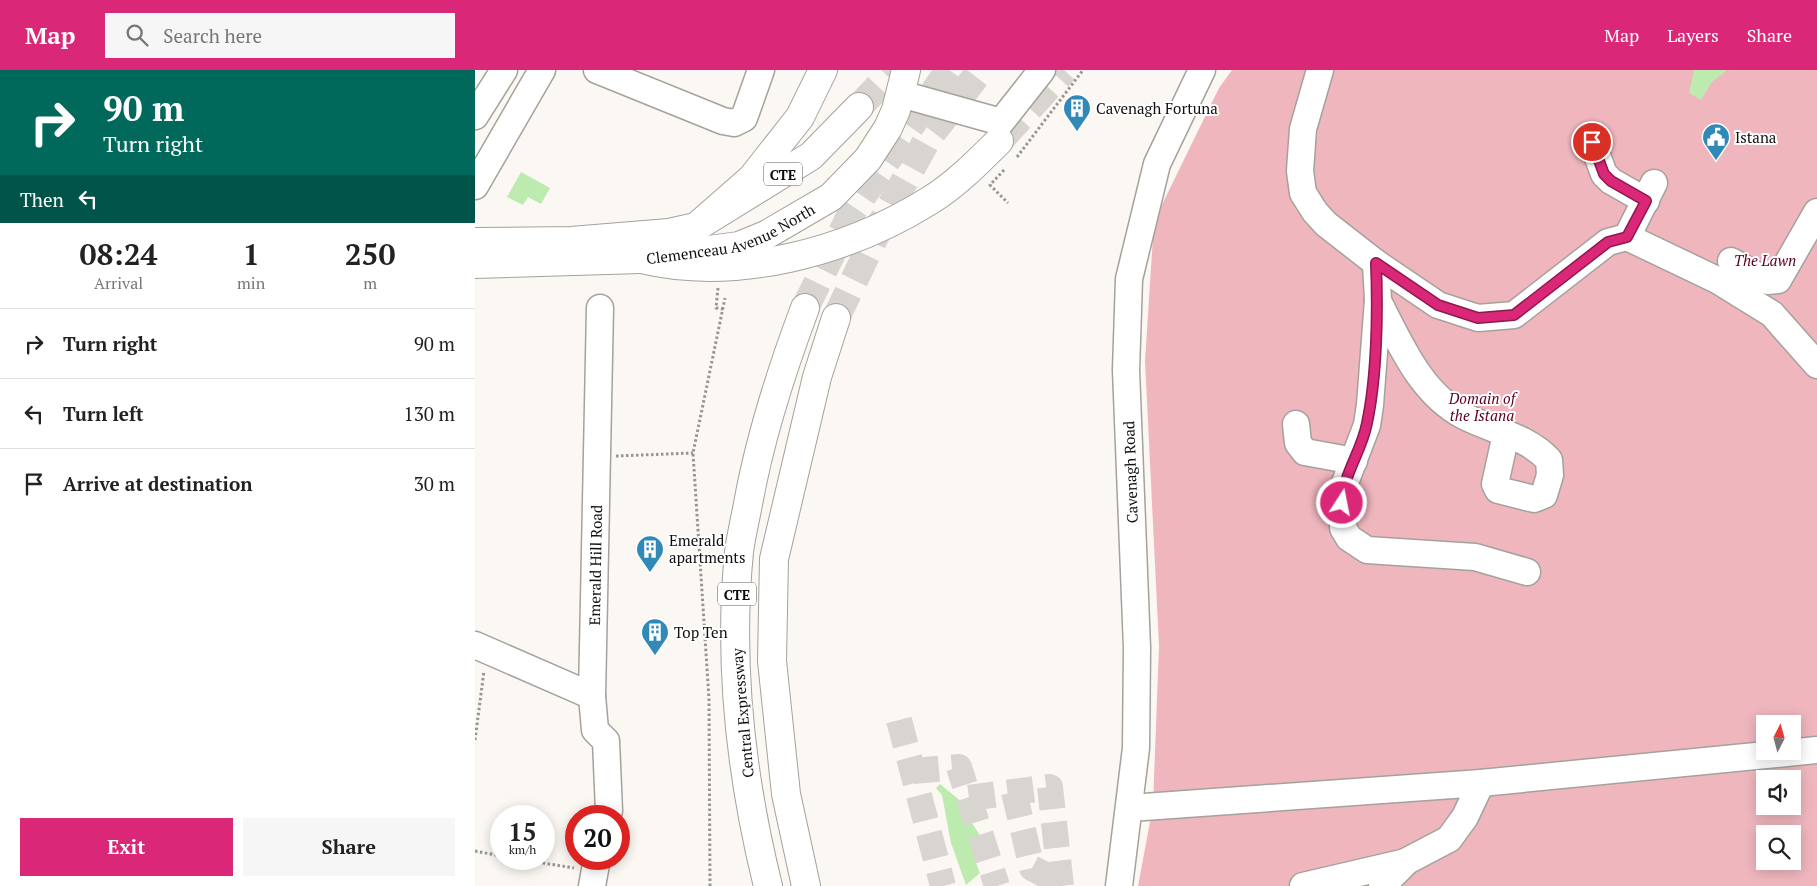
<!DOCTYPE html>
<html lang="en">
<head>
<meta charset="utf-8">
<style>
  :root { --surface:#fff; --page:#f6f6f6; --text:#222; --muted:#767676; --line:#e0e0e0; --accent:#db2777 }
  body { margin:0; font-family:"PT Serif",serif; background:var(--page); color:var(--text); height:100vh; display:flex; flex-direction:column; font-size:19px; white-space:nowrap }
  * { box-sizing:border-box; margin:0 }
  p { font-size:16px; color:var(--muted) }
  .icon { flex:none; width:28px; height:28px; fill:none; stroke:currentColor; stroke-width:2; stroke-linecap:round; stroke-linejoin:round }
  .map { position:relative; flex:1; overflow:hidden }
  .drawer { display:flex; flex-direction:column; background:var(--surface); width:475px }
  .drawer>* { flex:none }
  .top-card { background:#00695c; color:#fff; overflow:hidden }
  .needle { width:32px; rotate:6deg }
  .controls { position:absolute; left:1281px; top:645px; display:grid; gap:10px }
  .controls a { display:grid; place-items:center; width:45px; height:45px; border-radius:0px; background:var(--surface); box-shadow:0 2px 12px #0003; font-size:25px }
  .speed { position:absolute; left:15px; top:735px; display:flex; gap:10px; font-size:25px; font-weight:700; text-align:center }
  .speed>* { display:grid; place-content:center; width:65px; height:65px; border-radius:50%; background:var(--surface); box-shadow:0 2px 12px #0003; line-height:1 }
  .speed small { font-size:12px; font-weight:400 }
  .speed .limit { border:8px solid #d22; background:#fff; color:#111 }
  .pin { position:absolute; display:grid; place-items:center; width:42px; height:42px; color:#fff; margin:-21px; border:2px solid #fff; border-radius:50%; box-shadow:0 1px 5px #0007 }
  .me { position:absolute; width:55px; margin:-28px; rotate:11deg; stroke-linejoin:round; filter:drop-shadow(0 0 4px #0008) }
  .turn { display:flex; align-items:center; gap:18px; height:105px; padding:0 20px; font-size:22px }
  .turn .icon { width:65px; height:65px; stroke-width:2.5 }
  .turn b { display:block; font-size:35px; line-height:42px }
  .then { display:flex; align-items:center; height:48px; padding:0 20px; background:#0003; gap:10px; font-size:19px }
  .eta { display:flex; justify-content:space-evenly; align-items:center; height:85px; text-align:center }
  .eta b { font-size:30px; font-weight:700; line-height:35px }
  .action { display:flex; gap:10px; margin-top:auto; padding:10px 20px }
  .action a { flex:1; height:58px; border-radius:0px; background:var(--accent); color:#fff; font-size:20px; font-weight:700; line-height:58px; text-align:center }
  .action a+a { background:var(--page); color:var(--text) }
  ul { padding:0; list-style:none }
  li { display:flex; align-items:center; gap:15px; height:70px; padding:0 20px; border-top:1px solid var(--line) }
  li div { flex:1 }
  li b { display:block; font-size:19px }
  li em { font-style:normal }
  header { display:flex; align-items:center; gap:30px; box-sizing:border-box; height:70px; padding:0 25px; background:var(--accent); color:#fff }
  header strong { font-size:24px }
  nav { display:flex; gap:28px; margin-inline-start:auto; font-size:18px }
  .search { width:350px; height:45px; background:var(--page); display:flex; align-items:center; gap:12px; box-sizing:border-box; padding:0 18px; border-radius:0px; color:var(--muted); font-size:19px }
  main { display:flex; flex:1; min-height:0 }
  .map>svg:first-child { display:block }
  .green { fill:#efb6be; fill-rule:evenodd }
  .water { fill:#bceaaf }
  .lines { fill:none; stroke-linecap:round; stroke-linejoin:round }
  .minor-tunnel { stroke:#d8d5d1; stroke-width:26; stroke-dasharray:26 13; stroke-linecap:butt }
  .highway-tunnel { stroke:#d8d5d1; stroke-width:28; stroke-dasharray:28 14; stroke-linecap:butt }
  .minor-casing { stroke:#a5a19c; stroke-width:29 }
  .major-casing { stroke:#a5a19c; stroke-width:30 }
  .highway-casing { stroke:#a5a19c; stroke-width:30 }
  .path { stroke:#979592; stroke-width:3; stroke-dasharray:2.5 2.5; stroke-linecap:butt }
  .minor { stroke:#fff; stroke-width:26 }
  .major { stroke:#fff; stroke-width:28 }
  .highway { stroke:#fff; stroke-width:28 }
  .route-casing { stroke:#8e194d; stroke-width:12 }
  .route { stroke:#db2777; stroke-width:9 }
  .labels { text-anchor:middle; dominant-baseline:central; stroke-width:4; stroke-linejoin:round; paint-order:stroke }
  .shield { fill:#fff; stroke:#585756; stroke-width:1 }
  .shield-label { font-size:14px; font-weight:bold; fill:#100f0e }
  .poi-label { font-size:15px; fill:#100f0e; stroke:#fff; text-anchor:start }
  .street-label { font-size:15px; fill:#100f0e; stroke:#fff }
  .park-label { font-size:15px; font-style:italic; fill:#5b0020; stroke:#fff }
</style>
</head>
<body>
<header>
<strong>Map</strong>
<div class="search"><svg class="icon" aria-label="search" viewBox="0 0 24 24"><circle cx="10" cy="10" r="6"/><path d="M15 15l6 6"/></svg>Search here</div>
<nav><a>Map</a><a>Layers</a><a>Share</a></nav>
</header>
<main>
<section class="drawer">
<div class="top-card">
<div class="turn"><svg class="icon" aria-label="right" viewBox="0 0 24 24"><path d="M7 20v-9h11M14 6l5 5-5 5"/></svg><div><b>90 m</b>Turn right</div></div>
<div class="then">Then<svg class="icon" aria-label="left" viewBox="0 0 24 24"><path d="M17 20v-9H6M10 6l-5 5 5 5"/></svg></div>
</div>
<div class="eta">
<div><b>08:24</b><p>Arrival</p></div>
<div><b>1</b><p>min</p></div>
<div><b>250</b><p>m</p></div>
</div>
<ul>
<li><svg class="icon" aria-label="right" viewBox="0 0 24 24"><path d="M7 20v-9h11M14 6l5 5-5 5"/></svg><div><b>Turn right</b></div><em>90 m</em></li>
<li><svg class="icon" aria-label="left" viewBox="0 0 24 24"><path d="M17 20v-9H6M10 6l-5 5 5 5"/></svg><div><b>Turn left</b></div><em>130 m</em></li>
<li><svg class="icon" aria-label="arrive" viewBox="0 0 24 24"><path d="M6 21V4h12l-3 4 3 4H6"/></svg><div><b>Arrive at destination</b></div><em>30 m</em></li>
</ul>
<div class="action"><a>Exit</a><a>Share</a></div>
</section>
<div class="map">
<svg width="1342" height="816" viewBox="0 0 1342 816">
  <rect width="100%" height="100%" fill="#fbf8f3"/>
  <path class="green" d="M757,0H1342V816H663L678,736L684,576L670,291L679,151L744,18ZM1290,654H1318V681H1290ZM1290,709H1318V736H1290ZM1290,764H1318V791H1290Z"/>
  <g class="water">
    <polygon points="1219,0 1251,0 1251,1 1237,12 1226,30 1214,23"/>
    <polygon points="46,102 75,118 66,134 53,127 48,135 32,127"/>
    <polygon points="465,714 488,733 493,747 506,767 499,774 505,790 501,793 505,803 491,815 476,773 467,725 461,718"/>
  </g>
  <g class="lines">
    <g class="minor-tunnel">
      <polyline points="424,650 468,816"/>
      <polyline points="438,701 484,697 522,816"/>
      <polyline points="539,722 557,798 585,813"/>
      <polyline points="494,728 575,717 586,816"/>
    </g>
    <g class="highway-tunnel">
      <polyline points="384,37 419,0"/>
      <polyline points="526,69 589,0"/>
      <polyline points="330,238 378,140 474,0"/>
      <polyline points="361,248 407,152 453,68 506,0"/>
    </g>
    <g class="minor-casing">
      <g id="minor">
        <polyline points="122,0 248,51 259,53 269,48 286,0"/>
        <polyline points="845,0 828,59 825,101 828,123 840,142 851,154 901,193 963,235 1003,248 1039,245 1133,172 1152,167 1242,210 1297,244 1342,295"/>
        <polyline points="426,24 526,52 567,0"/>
        <polyline points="0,46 29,0"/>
        <polyline points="1117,72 1129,104 1136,111 1171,131"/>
        <polyline points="0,116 67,0"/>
        <polyline points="1152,167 1179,113"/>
        <polyline points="1256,191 1292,211 1303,210 1342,142"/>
        <polyline points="901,193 903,230 895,335 892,355 868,418 868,458 874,468 892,480 1000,487 1052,502"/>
        <path d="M903,231C925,273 945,323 989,346C1018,361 1052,366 1074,390L1075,405L1069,425L1059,429L1023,420L1020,414L1031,364"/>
        <polyline points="125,238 117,626 120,660 131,671 134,741 131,746"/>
        <polyline points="821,354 823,373 830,382 879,391"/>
        <polyline points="0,575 117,626"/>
        <polyline points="655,738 1006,713 1342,680"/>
        <polyline points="117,816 122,789"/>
        <polyline points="644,816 661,678 662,578 651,300 654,209 682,94 727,0"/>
        <polyline points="828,816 931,792"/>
        <polyline points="907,816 932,791 974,769 990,747 1006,713"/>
      </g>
    </g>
    <g class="major-casing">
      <g id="major">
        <polyline points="0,172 96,171 194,163 221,157 277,108 325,47 348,0"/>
        <path id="s1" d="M0,194L166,189L264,176L291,165L356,127L393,89L413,58L421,40L431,0"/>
      </g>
    </g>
    <g class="highway-casing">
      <g id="highway">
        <polyline points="221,157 336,86 384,37"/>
        <path d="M166,189C261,212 372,182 454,131C479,116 503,92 524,71"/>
        <path d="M293,816C266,707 253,594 264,482C266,466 270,450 273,434C285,367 306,302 330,238"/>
        <polyline points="331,816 311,724 297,591 299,489 342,307 361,248"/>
      </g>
    </g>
    <g class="path">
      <polyline points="542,87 608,0"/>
      <polyline points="529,100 515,115 533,133"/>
      <polyline points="243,218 241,238 248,239"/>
      <polyline points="141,386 218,383"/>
      <polyline points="0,670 9,601"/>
      <polyline points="0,781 26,786"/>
      <polyline points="43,789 99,798"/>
      <polyline points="235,816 234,629 218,383 250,228"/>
    </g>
    <use href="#minor" class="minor"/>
    <use href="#major" class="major"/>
    <use href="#highway" class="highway"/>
  </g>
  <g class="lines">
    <g class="route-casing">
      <path id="route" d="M867,433C868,404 887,381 892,353C902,306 903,241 901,193L963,235L1003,248L1039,245L1133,172L1152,167L1171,131L1136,111L1129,104L1117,72"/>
    </g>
    <use href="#route" class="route"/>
  </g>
  <defs>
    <g id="building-pin" transform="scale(1.4375)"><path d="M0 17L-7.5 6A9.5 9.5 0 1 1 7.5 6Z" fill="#3089b7" stroke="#fff"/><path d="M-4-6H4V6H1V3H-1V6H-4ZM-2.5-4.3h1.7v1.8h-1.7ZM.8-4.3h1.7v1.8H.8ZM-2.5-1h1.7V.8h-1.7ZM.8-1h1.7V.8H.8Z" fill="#fff"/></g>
    <g id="civic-pin" transform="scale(1.4375)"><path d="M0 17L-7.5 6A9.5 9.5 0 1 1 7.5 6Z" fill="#3089b7" stroke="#fff"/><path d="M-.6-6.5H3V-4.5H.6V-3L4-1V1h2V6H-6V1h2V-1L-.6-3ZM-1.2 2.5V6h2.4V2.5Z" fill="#fff"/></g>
  </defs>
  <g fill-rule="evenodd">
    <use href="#building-pin" x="602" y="38"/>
    <use href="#civic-pin" x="1241" y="67"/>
    <use href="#building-pin" x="175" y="479"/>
    <use href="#building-pin" x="180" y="562"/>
  </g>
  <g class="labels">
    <g class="shield">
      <rect x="289" y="92.5" width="38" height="23" rx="4"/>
      <rect x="243" y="512.5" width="38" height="23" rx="4"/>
    </g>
    <g class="shield-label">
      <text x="308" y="104">CTE</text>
      <text x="262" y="524">CTE</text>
    </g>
    <g class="poi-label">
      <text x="621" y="38">Cavenagh Fortuna</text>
      <text x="1260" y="67">Istana</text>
      <text x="194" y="470">Emerald<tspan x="194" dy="17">apartments</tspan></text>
      <text x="199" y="562">Top Ten</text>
    </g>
    <g class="street-label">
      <text stroke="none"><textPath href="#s1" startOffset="260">Clemenceau Avenue North</textPath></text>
      <text transform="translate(655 402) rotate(-92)">Cavenagh Road</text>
      <text transform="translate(120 495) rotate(-89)">Emerald Hill Road</text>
      <text transform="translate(267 643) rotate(-95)">Central Expressway</text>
    </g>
    <g class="park-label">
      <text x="1290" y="190">The Lawn</text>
      <text x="1007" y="328">Domain of<tspan x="1007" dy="17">the Istana</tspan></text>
    </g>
  </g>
</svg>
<div class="controls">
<a><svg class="needle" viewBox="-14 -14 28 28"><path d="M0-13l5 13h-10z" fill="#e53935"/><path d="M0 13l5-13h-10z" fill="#767676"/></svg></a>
<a><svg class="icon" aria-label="sound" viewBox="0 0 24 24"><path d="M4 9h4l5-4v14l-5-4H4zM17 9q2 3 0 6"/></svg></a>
<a><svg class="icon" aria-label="search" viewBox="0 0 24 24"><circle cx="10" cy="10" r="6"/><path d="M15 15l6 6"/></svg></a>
</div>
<div class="speed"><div>15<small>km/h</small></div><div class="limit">20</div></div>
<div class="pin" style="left:1117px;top:72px;background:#d93025"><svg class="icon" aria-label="arrive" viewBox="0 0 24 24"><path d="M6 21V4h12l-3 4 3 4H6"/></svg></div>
<svg class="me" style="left:867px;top:433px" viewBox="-20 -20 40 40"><circle r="17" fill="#db2777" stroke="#fff" stroke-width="3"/><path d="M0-11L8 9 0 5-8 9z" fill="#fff"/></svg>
</div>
</main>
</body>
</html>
